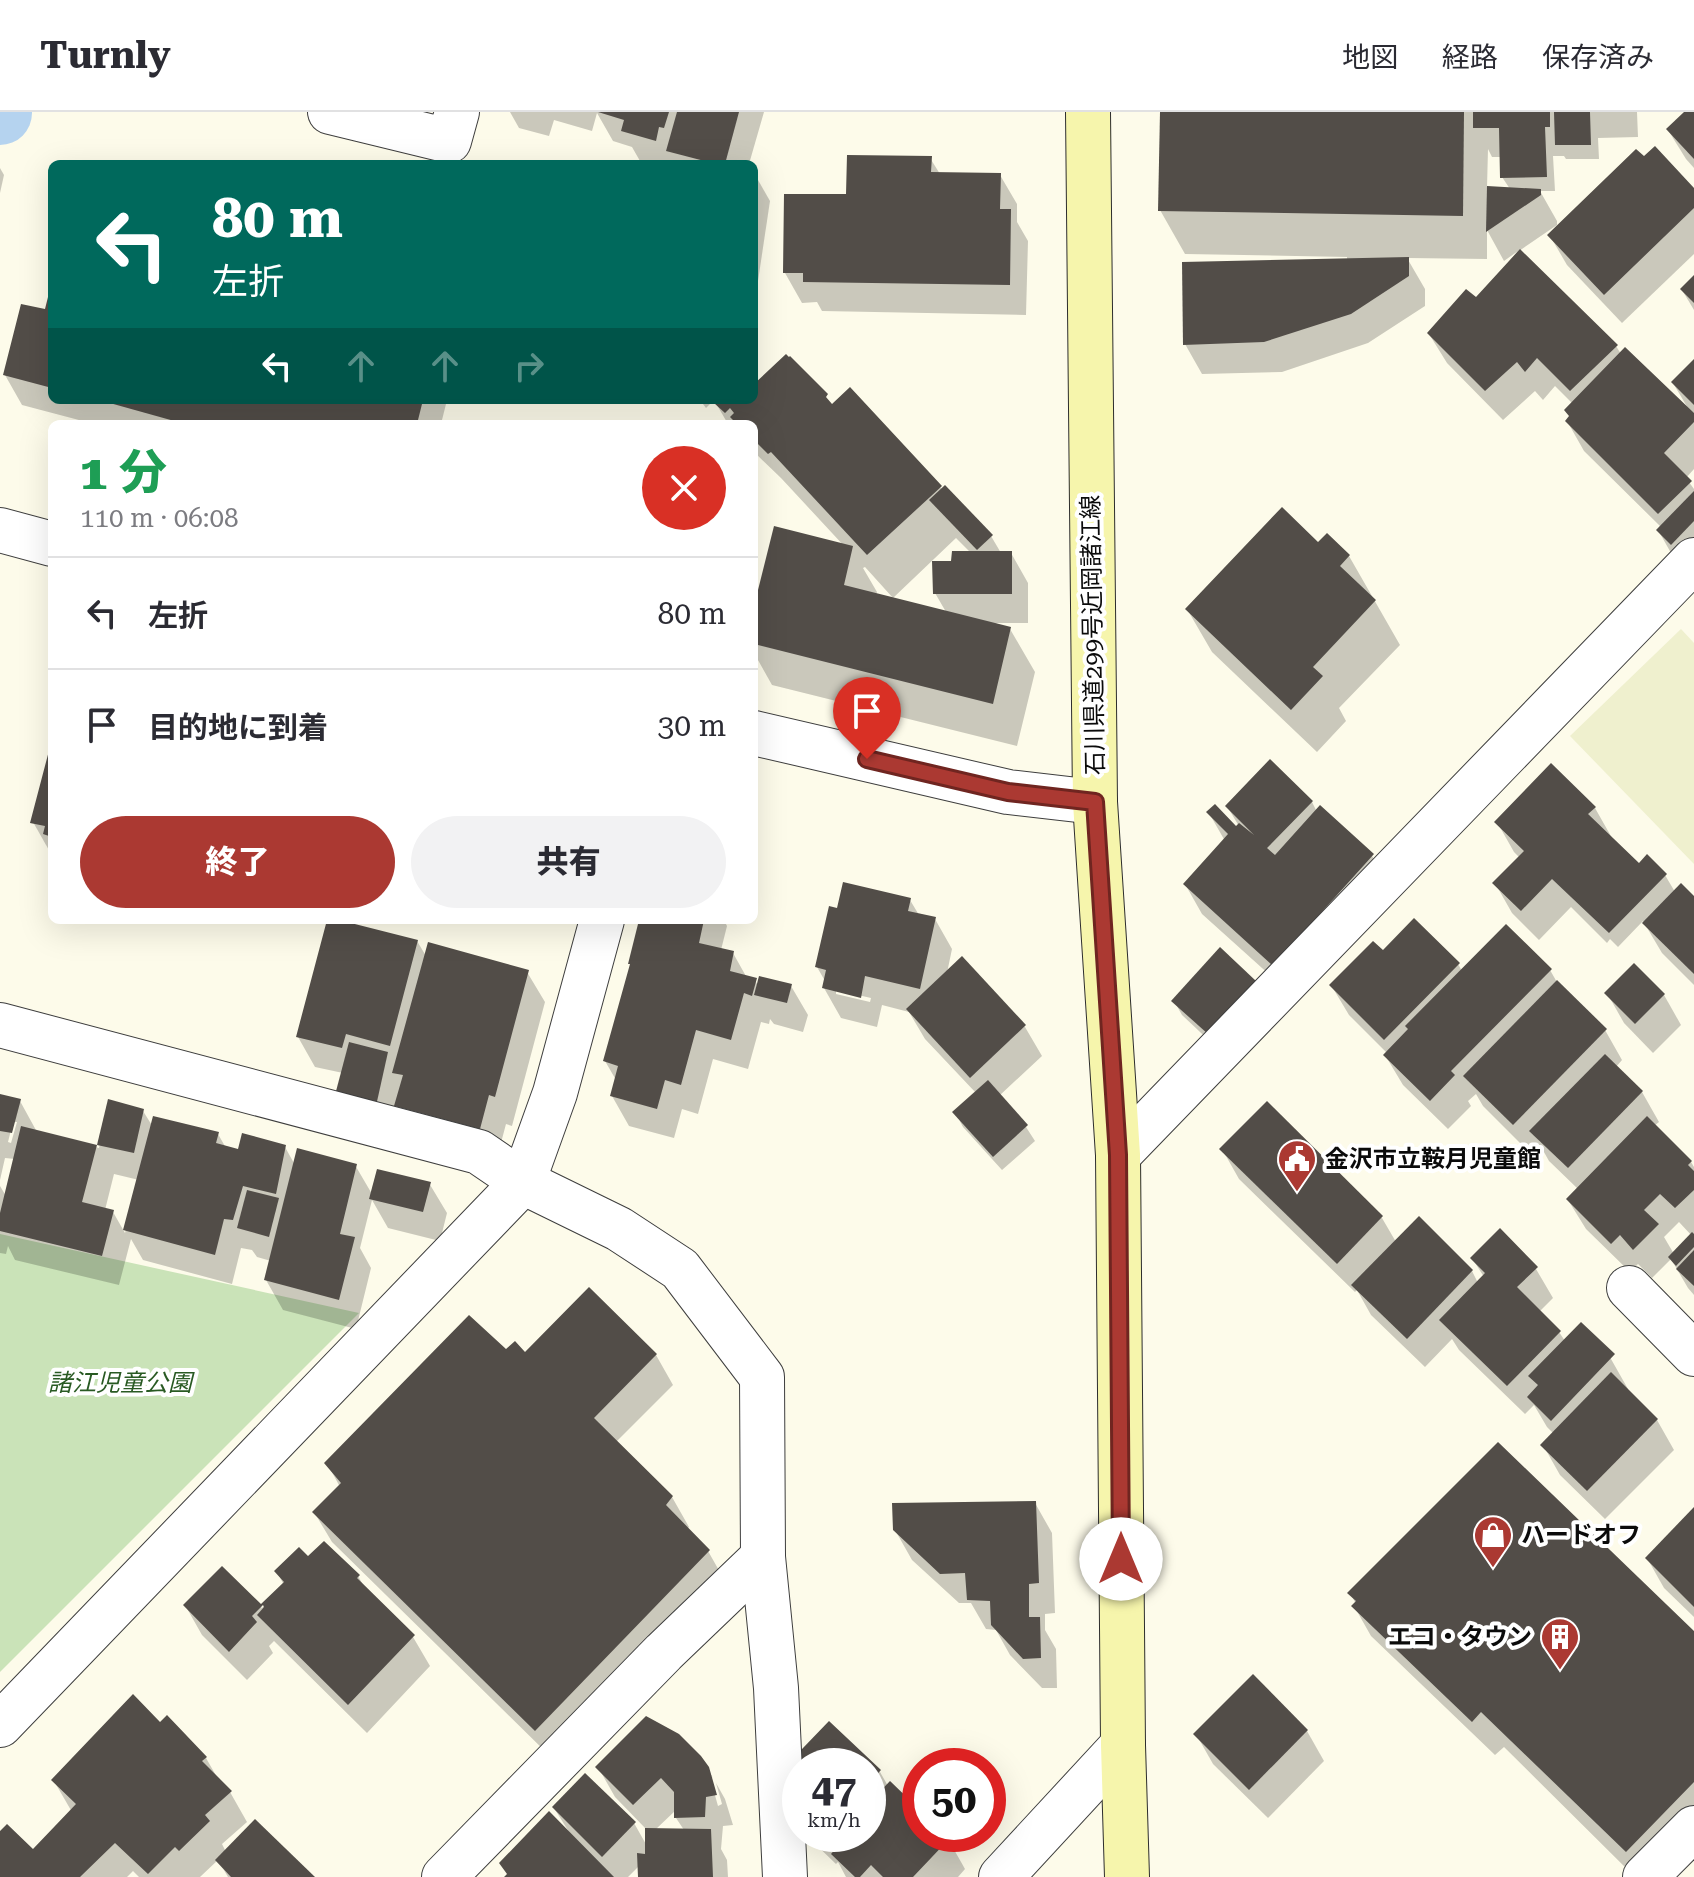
<!DOCTYPE html>
<html lang="ja">
<head>
<meta charset="utf-8">
<style>
  :root { --surface:#fff; --page:#f2f2f3; --text:#2b2b33; --muted:#7c7c81; --line:#e1e1e2; --accent:#ab3932 }
  body { margin:0; font-family:"Roboto Serif","Noto Sans JP",serif; background:var(--page); color:var(--text); height:100vh; display:flex; flex-direction:column; font-size:30px; white-space:nowrap }
  * { box-sizing:border-box; margin:0 }
  p { font-size:26px; color:var(--muted) }
  .icon { flex:none; width:44px; height:44px; fill:none; stroke:currentColor; stroke-width:2; stroke-linecap:round; stroke-linejoin:round }
  .map { position:relative; flex:1; overflow:hidden }
  .drawer { position:absolute; left:48px; top:308px; width:710px; height:504px; display:flex; flex-direction:column; background:var(--surface); border-radius:12px; box-shadow:0 8px 32px #0002 }
  .drawer>* { flex:none }
  .hud { position:absolute; left:48px; top:48px; width:710px; height:244px; border-radius:12px; box-shadow:0 8px 32px #0002; background:#00695c; color:#fff; overflow:hidden }
  .speed { position:absolute; left:782px; top:1636px; display:flex; gap:16px; font-size:40px; font-weight:700; text-align:center }
  .speed>* { display:grid; place-content:center; width:104px; height:104px; border-radius:50%; background:var(--surface); box-shadow:0 8px 32px #0002; line-height:1 }
  .speed small { font-size:20px; font-weight:400 }
  .speed .limit { border:12px solid #d22; background:#fff; color:#111 }
  .pin { position:absolute; display:grid; place-items:center; width:68px; height:68px; color:#fff; margin:-82px -34px; border-radius:50% 50% 50% 0; rotate:-45deg; box-shadow:0 0 8px #0007 }
  .pin .icon { rotate:45deg }
  .me { position:absolute; width:88px; margin:-44px; rotate:0deg; stroke-linejoin:round; filter:drop-shadow(0 0 6px #0008) }
  .turn { display:flex; align-items:center; gap:28px; height:168px; padding:0 32px; font-size:36px }
  .turn .icon { width:104px; height:104px; stroke-width:2.5 }
  .turn b { display:block; font-size:56px; line-height:68px }
  .lanes { display:flex; align-items:center; height:76px; padding:0 32px; background:#0003; justify-content:center; gap:40px; direction:ltr }
  .lanes .off { opacity:.35 }
  .round { display:grid; place-items:center; flex:none; width:84px; height:84px; border-radius:42px; background:var(--page) }
  .headline { display:flex; align-items:center; justify-content:space-between; height:136px; padding:0 32px }
  h1 { font-size:48px; font-weight:800; line-height:60px; color:#1e9e55 }
  .primary-button { display:flex; gap:16px; margin-top:auto; padding:16px 32px }
  .primary-button a { flex:1; height:92px; border-radius:48px; background:var(--accent); color:#fff; font-size:32px; font-weight:800; line-height:92px; text-align:center }
  .primary-button a+a { background:var(--page); color:var(--text) }
  ul { padding:0; list-style:none }
  li { display:flex; align-items:center; gap:24px; height:112px; padding:0 32px; border-top:2px solid var(--line) }
  li div { flex:1 }
  li b { display:block; font-size:30px }
  li em { font-style:normal }
  header { display:flex; align-items:center; gap:48px; box-sizing:border-box; height:112px; padding:0 40px; background:var(--surface); border-bottom:2px solid var(--line) }
  header strong { font-size:38px }
  nav { display:flex; gap:44px; margin-inline-start:auto; font-size:28px }
  .map>svg:first-child { display:block }
  .farmland { fill:#eff0ce }
  .green { fill:#cae3b8 }
  .shadow { fill:#0003; fill-rule:evenodd }
  .lines { fill:none; stroke-linecap:round; stroke-linejoin:round }
  .canal { stroke:#b5d3ef; stroke-width:64 }
  .building { fill:#524d48 }
  .street-casing { stroke:#3e3e3e; stroke-width:46 }
  .secondary-casing { stroke:#2d2d2d; stroke-width:46 }
  .street { stroke:#fff; stroke-width:44 }
  .secondary { stroke:#f6f5ac; stroke-width:44 }
  .route-casing { stroke:#6f2520; stroke-width:20 }
  .route { stroke:#ab3932; stroke-width:14 }
  .labels { text-anchor:middle; dominant-baseline:central; stroke-width:8; stroke-linejoin:round; paint-order:stroke }
  .street-label { font-size:24px; fill:#0b0b0b; stroke:#fff }
  .poi-label { font-size:24px; font-weight:bold; fill:#0b0b0b; stroke:#fff; text-anchor:start }
  .park-label { font-size:24px; font-style:italic; fill:#295a23; stroke:#fff }
</style>
</head>
<body>
<header>
<strong>Turnly</strong>
<nav><a>地図</a><a>経路</a><a>保存済み</a></nav>
</header>
<div class="map">
<svg width="1694" height="1765" viewBox="0 0 1694 1765">
  <rect width="100%" height="100%" fill="#fdfbea"/>
  <polygon class="farmland" points="1681,517 1694,531 1694,752 1570,624"/>
  <polygon class="green" points="0,1122 359,1201 0,1560"/>
  <g class="shadow">
    <polygon points="510,0 764,0 749,52 676,52 675,49 674,52 650,52 640,49 632,35 613,29 597,1 592,19 554,8 549,24 519,16"/>
    <path d="M1162,0H1637L1638,25L1598,26L1599,47H1566L1564,44H1553L1555,79H1540L1557,109V113L1519,139L1616,234L1621,242L1689,298L1673,271L1694,250V357L1686,366L1694,377V456L1675,448L1658,418L1661,415L1584,339L1567,309L1571,305L1573,292L1555,274L1543,288L1535,279L1503,308L1447,251L1429,222L1477,188L1518,139L1504,149L1487,118V147L1407,146L1425,177V194L1368,231L1282,260L1202,262L1185,232L1347,148V145L1185,142L1160,98ZM1488,37L1492,45H1502V65L1510,77L1487,76Z"/>
    <polygon points="1687,0 1694,0 1694,56 1686,47 1668,18"/>
    <polygon points="930,46 940,62 1000,63 1017,92 1017,110 1028,129 1026,203 822,199 817,190 802,191 785,161 848,84"/>
    <polygon points="0,56 4,63 0,81"/>
    <polygon points="754,61 770,89 758,169 754,169"/>
    <polygon points="1694,78 1694,142 1622,211 1567,153 1550,124"/>
    <polygon points="1694,166 1694,198 1682,178"/>
    <polygon points="754,170 758,177 754,198"/>
    <polygon points="52,177 52,288 447,288 441,312 94,312 22,293 5,263 46,199"/>
    <path d="M754,275L832,295L940,375L991,424L1001,441H1011L1028,471V511H995L1010,517L1035,560L1017,634L772,573L754,541V502L845,435L781,366L754,340V312H728L714,288H754ZM956,426L971,441L953,451L935,481L946,500L876,483L877,480L863,456L865,455L893,486Z"/>
    <polygon points="700,288 714,288 706,296"/>
    <polygon points="1318,433 1349,444 1400,533 1339,596 1346,609 1317,640 1212,540 1187,497"/>
    <polygon points="52,635 52,741 50,740 33,710"/>
    <polygon points="1551,654 1595,696 1612,726 1639,754 1665,763 1675,780 1694,787 1694,873 1662,841 1643,809 1618,835 1610,827 1607,831 1571,795 1539,828 1512,801 1495,771 1520,746 1514,740 1497,710"/>
    <polygon points="1312,690 1317,700 1320,696 1372,744 1390,774 1291,882 1202,802 1185,772 1225,729 1209,701 1243,721 1227,694"/>
    <path d="M910,788L919,803L935,807L952,837L947,861L962,847L1025,915L1042,944L999,984L1026,1015L1035,1029L1002,1058L963,1015L955,1000L976,981L925,927L909,900L882,893L877,915L841,906L824,876L825,869L817,855L838,798ZM836,878L871,886L870,890L836,882Z"/>
    <polygon points="329,808 417,829 426,844 527,860 545,890 512,1014 506,1012 497,1046 392,1023 343,961 315,955 298,925"/>
    <polygon points="641,808 724,808 727,814 721,838 733,841 747,866 755,868 758,874 791,874 808,903 803,920 774,912 770,907 769,912 761,910 748,957 713,947 698,1002 682,997 674,1026 629,1014 612,984 616,968 605,949 631,853"/>
    <path d="M1389,847L1458,852L1462,859L1550,858L1558,872L1605,918L1622,948L1616,955L1642,980L1659,1010L1654,1014L1691,1050L1694,1055V1183L1688,1176L1671,1147L1652,1166L1638,1152L1630,1160L1586,1117L1568,1088L1578,1077L1549,1049L1540,1033L1531,1042L1483,994L1476,982L1468,989L1471,994L1448,1017L1403,973L1385,943L1387,941L1349,903L1331,873ZM1679,1110L1692,1124L1674,1142L1664,1125Z"/>
    <polygon points="1634,854 1664,883 1681,913 1653,941 1624,911 1607,881"/>
    <polygon points="1255,870 1217,936 1182,903 1174,889"/>
    <path d="M0,983L20,989L37,1020L99,1036L110,989L143,999L153,1015L218,1022L226,1036L239,1039L285,1035L295,1053H355L372,1082L429,1071L447,1101L440,1129L388,1116L372,1088L360,1136L371,1156L356,1217L283,1198L266,1168L271,1149L257,1145L252,1138L241,1136L232,1172L143,1148L131,1127L119,1173L15,1148L8,1134L6,1142L0,1141V1074L6,1084L15,1047L5,1046L0,1068ZM13,1010H17L11,1031L8,1030ZM114,1062L139,1068L125,1121L113,1100L105,1098Z"/>
    <polygon points="1267,992 1382,1106 1396,1130 1419,1107 1472,1159 1478,1171 1484,1165 1472,1146 1536,1157 1553,1186 1539,1200 1559,1220 1565,1229 1596,1232 1611,1247 1628,1277 1626,1278 1657,1308 1674,1338 1605,1407 1560,1363 1543,1333 1554,1322 1547,1315 1534,1293 1525,1302 1459,1238 1452,1227 1425,1255 1371,1203 1357,1178 1355,1180 1239,1067 1222,1037"/>
    <polygon points="589,1178 656,1243 673,1273 616,1330 672,1385 689,1415 687,1417 708,1439 725,1469 553,1647 332,1430 314,1400 340,1375 327,1351 525,1243"/>
    <polygon points="1035,1391 1052,1421 1055,1501 1045,1502 1045,1518 1056,1537 1057,1576 1042,1576 1010,1543 996,1518 986,1517 971,1491 959,1491 912,1448 895,1418"/>
    <polygon points="1694,1398 1694,1505 1664,1476 1647,1446"/>
    <polygon points="222,1457 262,1496 284,1473 277,1460 358,1464 366,1478 413,1525 430,1554 367,1621 274,1529 269,1534 273,1541 247,1568 202,1523 185,1493"/>
    <polygon points="1350,1481 1694,1522 1694,1739 1635,1765 1504,1635 1495,1643 1371,1524 1354,1494 1356,1492"/>
    <polygon points="167,1606 206,1646 218,1667 230,1680 247,1710 222,1732 226,1740 312,1765 228,1765 218,1748 200,1765 139,1765 133,1759 127,1765 0,1765 0,1722 33,1740 72,1700 54,1669 160,1612"/>
    <polygon points="830,1611 880,1660 888,1674 920,1700 920,1722 943,1722 948,1727 965,1757 958,1765 846,1765 838,1750 836,1752 806,1723 868,1722 868,1654 800,1654 780,1663"/>
    <polygon points="1307,1619 1324,1649 1268,1706 1213,1652 1196,1622"/>
    <path d="M598,1655L707,1656L713,1666L709,1662L718,1694L722,1692L716,1671L725,1687L733,1713L723,1714L721,1737L727,1748L728,1765H640V1753L628,1765H507L569,1720L554,1696L634,1711L647,1734V1718L615,1685ZM676,1698V1706L684,1718H655Z"/>
  </g>
  <g class="lines">
    <polyline class="canal" points="0,1 0,0"/>
  </g>
  <g class="building">
    <polygon points="598,0 669,0 664,16 659,15 656,29 621,19 624,8"/>
    <polygon points="677,0 739,0 725,52 716,52 666,39"/>
    <polygon points="1160,0 1464,0 1463,104 1158,99"/>
    <polygon points="1473,0 1550,0 1550,15 1545,15 1547,65 1500,66 1499,16 1473,16"/>
    <polygon points="1554,0 1590,0 1591,33 1555,33"/>
    <polygon points="1684,0 1694,0 1694,47 1666,17"/>
    <polygon points="1655,34 1694,76 1694,96 1604,183 1547,123 1636,37 1644,44"/>
    <polygon points="847,43 932,44 931,60 1001,61 1000,97 1011,97 1010,173 803,170 803,161 783,161 784,82 846,82"/>
    <polygon points="1487,74 1541,77 1541,83 1486,120"/>
    <polygon points="1520,137 1618,233 1570,279 1537,246 1525,260 1517,250 1485,279 1427,221 1466,177 1476,185"/>
    <polygon points="1409,145 1409,164 1351,202 1264,230 1183,233 1182,150"/>
    <polygon points="1694,163 1694,191 1680,177"/>
    <polygon points="51,173 52,173 52,276 3,263 21,192 45,197"/>
    <polygon points="1625,235 1694,301 1694,310 1664,341 1692,369 1658,402 1565,309 1569,304 1564,298"/>
    <polygon points="786,242 789,245 790,244 828,282 826,285 832,292 850,275 942,374 867,443 771,340 768,342 754,328 754,312 737,312 730,305 734,301 730,296 725,301 714,291 716,288 754,288 754,272"/>
    <polygon points="1694,247 1694,293 1671,270"/>
    <polygon points="99,288 423,288 417,312 185,312"/>
    <polygon points="945,373 993,423 977,438 929,388"/>
    <polygon points="1694,379 1694,409 1671,433 1656,418"/>
    <polygon points="1282,395 1318,430 1327,421 1350,443 1340,454 1376,488 1313,555 1323,564 1291,598 1185,497"/>
    <polygon points="774,414 853,434 844,473 1011,515 993,592 754,532 754,494"/>
    <polygon points="952,439 1012,439 1012,482 933,482 932,449 951,449"/>
    <polygon points="51,631 52,631 52,725 43,722 45,714 30,711"/>
    <polygon points="1270,647 1313,689 1267,736 1275,743 1320,693 1374,742 1273,854 1183,772 1228,722 1206,700 1215,692 1236,714 1239,711 1254,723 1225,694"/>
    <polygon points="1551,651 1596,695 1588,702 1639,751 1647,742 1667,762 1609,821 1552,767 1521,799 1492,771 1524,739 1494,710"/>
    <polygon points="843,770 911,786 908,799 936,805 920,877 865,864 861,886 822,876 826,858 815,855 829,794 837,796"/>
    <polygon points="1681,771 1694,784 1694,862 1642,811"/>
    <polygon points="1414,806 1460,851 1384,928 1329,873 1373,829 1383,838"/>
    <polygon points="327,808 339,808 418,828 390,934 346,922 342,936 296,925"/>
    <polygon points="639,808 704,808 699,831 734,839 730,859 757,866 752,884 744,881 731,928 696,918 681,973 665,968 657,997 610,984 618,954 603,949 630,852 628,852"/>
    <polygon points="1506,812 1552,857 1451,959 1455,963 1430,989 1383,943 1408,917 1405,914"/>
    <polygon points="428,830 529,858 495,985 489,983 480,1017 394,994 403,963 392,961"/>
    <polygon points="1220,835 1256,869 1208,922 1171,889"/>
    <polygon points="962,844 1026,913 970,966 906,897"/>
    <polygon points="1634,851 1665,882 1635,912 1604,881"/>
    <polygon points="759,864 792,872 787,891 754,883"/>
    <polygon points="1557,868 1607,917 1513,1013 1463,964"/>
    <polygon points="349,930 388,940 376,994 335,983"/>
    <polygon points="1605,942 1643,979 1568,1056 1529,1019"/>
    <polygon points="988,968 1028,1013 993,1045 952,1000"/>
    <polygon points="0,982 21,987 12,1021 0,1019"/>
    <polygon points="108,987 144,997 134,1041 97,1033"/>
    <polygon points="1267,989 1383,1104 1337,1152 1219,1037"/>
    <polygon points="153,1004 219,1020 216,1031 238,1037 242,1021 286,1033 276,1082 243,1074 233,1108 224,1107 215,1143 123,1118"/>
    <polygon points="1647,1004 1692,1049 1688,1053 1694,1059 1694,1078 1675,1096 1660,1082 1644,1098 1659,1112 1633,1138 1620,1123 1611,1132 1566,1087"/>
    <polygon points="21,1014 97,1033 82,1090 114,1098 102,1144 0,1119 0,1101"/>
    <polygon points="297,1036 357,1052 340,1122 355,1125 339,1188 264,1168"/>
    <polygon points="377,1057 431,1070 423,1100 369,1087"/>
    <polygon points="247,1078 279,1086 269,1125 237,1116"/>
    <polygon points="1419,1104 1473,1158 1407,1227 1351,1173"/>
    <polygon points="1500,1116 1538,1155 1517,1175 1561,1219 1507,1274 1439,1208 1485,1161 1470,1146"/>
    <polygon points="1692,1120 1694,1122 1694,1135 1676,1154 1668,1145"/>
    <polygon points="1694,1138 1694,1174 1676,1157"/>
    <polygon points="589,1175 657,1242 594,1306 673,1384 666,1393 710,1438 535,1619 312,1400 341,1371 324,1351 469,1203 506,1237 515,1229 525,1240"/>
    <polygon points="1581,1210 1615,1242 1551,1309 1527,1285 1538,1273 1528,1264"/>
    <polygon points="1611,1260 1658,1307 1587,1379 1540,1333"/>
    <polygon points="1498,1330 1694,1519 1694,1670 1626,1740 1481,1600 1472,1610 1351,1494 1356,1489 1347,1481"/>
    <polygon points="1036,1389 1039,1471 1029,1472 1029,1505 1040,1505 1041,1546 1023,1547 991,1513 990,1489 967,1488 965,1461 940,1462 893,1418 892,1391"/>
    <polygon points="1694,1395 1694,1495 1645,1446"/>
    <polygon points="324,1429 360,1463 357,1466 415,1523 348,1593 257,1503 264,1495 263,1493 252,1504 257,1510 229,1540 183,1493 222,1454 261,1492 284,1470 274,1459 299,1435 308,1444"/>
    <polygon points="1253,1562 1308,1618 1249,1678 1193,1622"/>
    <polygon points="133,1582 160,1610 167,1603 207,1645 202,1649 232,1679 205,1703 210,1709 179,1739 175,1735 148,1762 115,1731 80,1765 0,1765 0,1719 7,1712 33,1737 76,1692 51,1668"/>
    <polygon points="646,1604 679,1622 701,1644 709,1655 717,1683 706,1685 705,1705 674,1706 674,1680 661,1666 633,1693 595,1655"/>
    <polygon points="829,1609 881,1658 868,1672 868,1654 800,1654 777,1663"/>
    <polygon points="585,1661 636,1710 602,1745 552,1695"/>
    <polygon points="890,1669 920,1698 920,1722 946,1722 950,1726 913,1765 883,1765 871,1753 860,1765 855,1765 831,1742 844,1727 839,1722 868,1722 868,1692"/>
    <polygon points="549,1699 614,1765 504,1765 507,1762 499,1751"/>
    <polygon points="255,1707 315,1765 231,1765 215,1748"/>
    <polygon points="645,1716 711,1717 713,1765 638,1765 637,1741 645,1742"/>
  </g>
  <g class="lines">
    <g class="street-casing">
      <g id="street">
        <polyline points="330,0 449,29 457,0"/>
        <polyline points="0,418 52,432"/>
        <polyline points="754,621 1008,680 1095,690"/>
        <polyline points="0,913 479,1040 523,1070 619,1117 680,1157 762,1265 763,1445 776,1576 785,1765"/>
        <polyline points="1118,1043 1694,448"/>
        <polyline points="1629,1176 1694,1242"/>
        <polyline points="0,1613 523,1070 555,981 602,808"/>
        <polyline points="444,1765 664,1540 763,1445"/>
        <polyline points="1001,1765 1123,1633"/>
        <polyline points="1645,1765 1694,1716"/>
      </g>
    </g>
    <g class="secondary-casing">
      <polyline id="secondary" points="1088,0 1095,690 1118,1043 1123,1633 1127,1765"/>
    </g>
    <use href="#street" class="street"/>
    <use href="#secondary" class="secondary"/>
  </g>
  <g class="lines">
    <g class="route-casing">
      <polyline id="route" points="867,647 1008,680 1095,690 1118,1043 1121,1447"/>
    </g>
    <use href="#route" class="route"/>
  </g>
  <defs>
    <g id="civic-pin" transform="scale(2)"><path d="M0 17L-7.5 6A9.5 9.5 0 1 1 7.5 6Z" fill="#ab3932" stroke="#fff"/><path d="M-.6-6.5H3V-4.5H.6V-3L4-1V1h2V6H-6V1h2V-1L-.6-3ZM-1.2 2.5V6h2.4V2.5Z" fill="#fff"/></g>
    <g id="shop-pin" transform="scale(2)"><path d="M0 17L-7.5 6A9.5 9.5 0 1 1 7.5 6Z" fill="#ab3932" stroke="#fff"/><path d="M-5-2.5h2.3a2.7 3.5 0 0 1 5.4 0H5L5.5 6h-11ZM-1.5-2.5h3a1.5 2.3 0 0 0-3 0Z" fill="#fff"/></g>
    <g id="building-pin" transform="scale(2)"><path d="M0 17L-7.5 6A9.5 9.5 0 1 1 7.5 6Z" fill="#ab3932" stroke="#fff"/><path d="M-4-6H4V6H1V3H-1V6H-4ZM-2.5-4.3h1.7v1.8h-1.7ZM.8-4.3h1.7v1.8H.8ZM-2.5-1h1.7V.8h-1.7ZM.8-1h1.7V.8H.8Z" fill="#fff"/></g>
  </defs>
  <g fill-rule="evenodd">
    <use href="#civic-pin" x="1297" y="1047"/>
    <use href="#shop-pin" x="1493" y="1423"/>
    <use href="#building-pin" x="1560" y="1525"/>
  </g>
  <g class="labels">
    <g class="street-label">
      <text transform="translate(1093 523) rotate(-91)">石川県道299号近岡諸江線</text>
    </g>
    <g class="poi-label">
      <text x="1325" y="1047">金沢市立鞍月児童館</text>
      <text x="1521" y="1423">ハードオフ</text>
      <text x="1532" y="1525" text-anchor="end">エコ・タウン</text>
    </g>
    <g class="park-label">
      <text x="120" y="1271">諸江児童公園</text>
    </g>
  </g>
</svg>
<div class="speed"><div>47<small>km/h</small></div><div class="limit">50</div></div>
<div class="pin" style="left:867px;top:647px;background:#d93025"><svg class="icon" aria-label="arrive" viewBox="0 0 24 24"><path d="M6 21V4h12l-3 4 3 4H6"/></svg></div>
<svg class="me" style="left:1121px;top:1447px" viewBox="-20 -20 40 40"><circle r="19" fill="#fff"/><path d="M0-13L10 11 0 6-10 11z" fill="#ab3932"/></svg>
<div class="hud">
<div class="turn"><svg class="icon" aria-label="left" viewBox="0 0 24 24"><path d="M17 20v-9H6M10 6l-5 5 5 5"/></svg><div><b>80 m</b>左折</div></div>
<div class="lanes"><svg class="icon" aria-label="left" viewBox="0 0 24 24"><path d="M17 20v-9H6M10 6l-5 5 5 5"/></svg><svg class="icon off" aria-label="ahead" viewBox="0 0 24 24"><path d="M12 20V5M6 11l6-6 6 6"/></svg><svg class="icon off" aria-label="ahead" viewBox="0 0 24 24"><path d="M12 20V5M6 11l6-6 6 6"/></svg><svg class="icon off" aria-label="right" viewBox="0 0 24 24"><path d="M7 20v-9h11M14 6l5 5-5 5"/></svg></div>
</div>
<section class="drawer">
<div class="headline"><div><h1>1 分</h1><p>110 m · 06:08</p></div><a class="round" style="background:#d93025;color:#fff"><svg class="icon" aria-label="close" viewBox="0 0 24 24"><path d="M6 6l12 12M18 6L6 18"/></svg></a></div>
<ul>
<li><svg class="icon" aria-label="left" viewBox="0 0 24 24"><path d="M17 20v-9H6M10 6l-5 5 5 5"/></svg><div><b>左折</b></div><em>80 m</em></li>
<li><svg class="icon" aria-label="arrive" viewBox="0 0 24 24"><path d="M6 21V4h12l-3 4 3 4H6"/></svg><div><b>目的地に到着</b></div><em>30 m</em></li>
</ul>
<div class="primary-button"><a>終了</a><a>共有</a></div>
</section>
</div>
</body>
</html>
